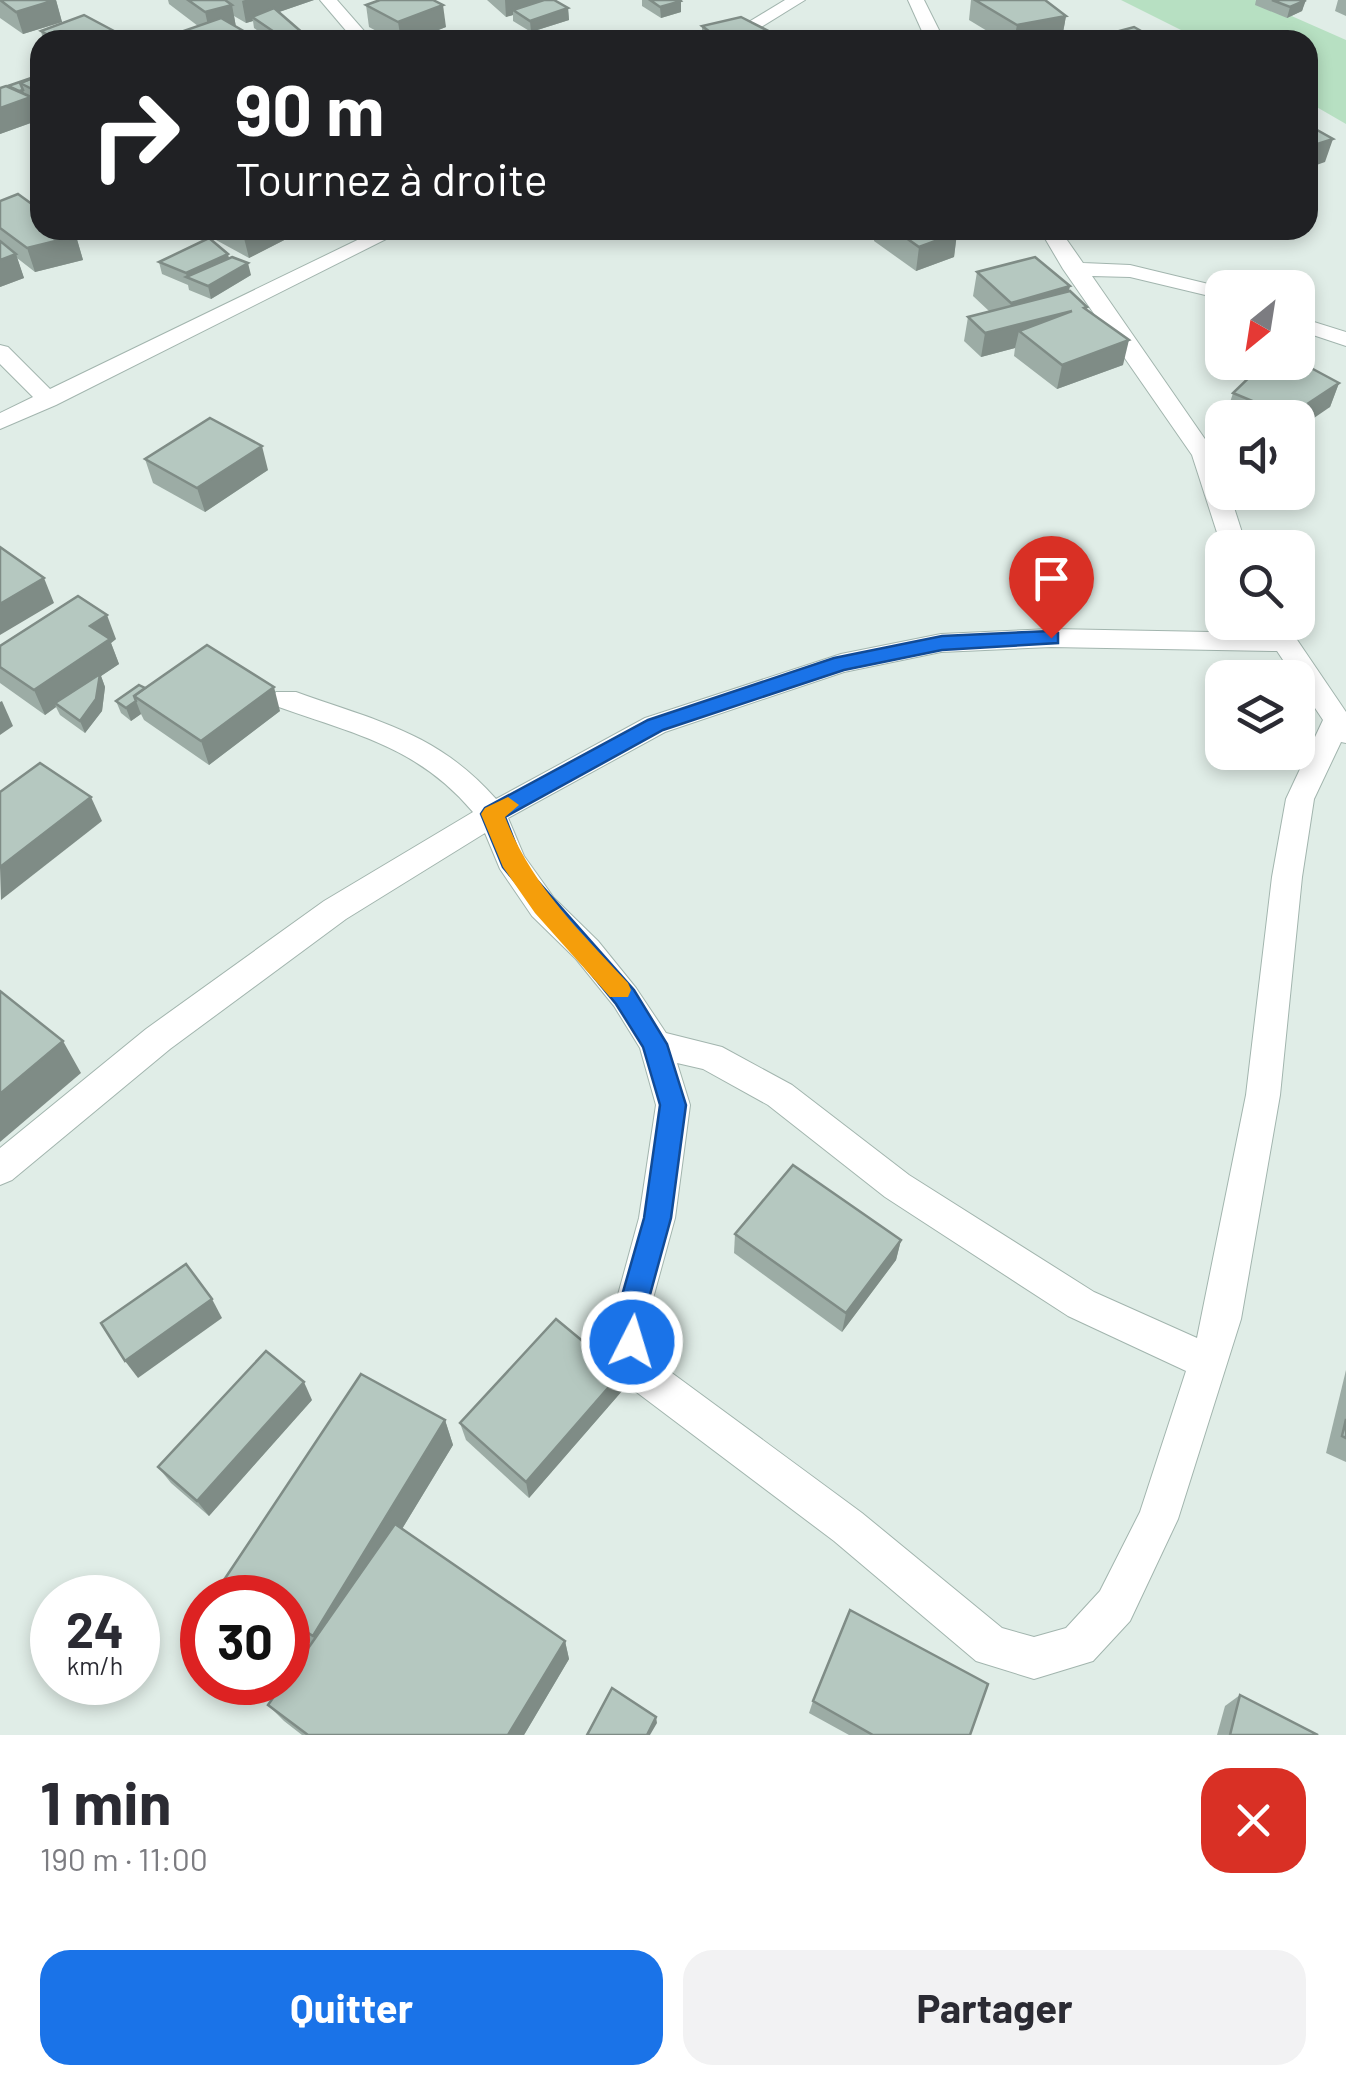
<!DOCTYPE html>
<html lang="fr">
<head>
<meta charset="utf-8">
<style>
  :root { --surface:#fff; --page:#f2f2f3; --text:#2b2b33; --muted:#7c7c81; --accent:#1a73e8 }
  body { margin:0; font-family:Barlow,sans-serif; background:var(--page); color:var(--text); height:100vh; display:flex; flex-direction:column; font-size:38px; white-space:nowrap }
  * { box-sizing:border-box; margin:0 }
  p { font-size:32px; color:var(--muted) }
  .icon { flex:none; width:55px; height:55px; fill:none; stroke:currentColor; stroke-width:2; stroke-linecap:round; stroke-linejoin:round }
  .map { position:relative; height:1735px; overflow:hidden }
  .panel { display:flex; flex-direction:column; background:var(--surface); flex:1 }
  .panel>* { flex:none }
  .top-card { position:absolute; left:30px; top:30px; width:1288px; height:210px; border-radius:30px; box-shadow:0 5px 15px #0003; background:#202124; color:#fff; overflow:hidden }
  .needle { width:65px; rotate:210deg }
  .buttons { position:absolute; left:1205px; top:270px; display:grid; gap:20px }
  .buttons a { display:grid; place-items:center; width:110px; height:110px; border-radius:20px; background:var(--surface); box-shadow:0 5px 15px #0003; font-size:50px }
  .speed { position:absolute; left:30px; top:1575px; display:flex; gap:20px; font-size:50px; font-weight:700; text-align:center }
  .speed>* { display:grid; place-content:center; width:130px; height:130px; border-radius:50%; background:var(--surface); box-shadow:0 5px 15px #0003; line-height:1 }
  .speed small { font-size:25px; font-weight:400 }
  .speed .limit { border:15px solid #d22; background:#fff; color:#111 }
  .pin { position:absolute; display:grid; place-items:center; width:85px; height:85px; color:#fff; margin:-102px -42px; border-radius:50% 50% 50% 0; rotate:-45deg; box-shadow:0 0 10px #0007 }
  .pin .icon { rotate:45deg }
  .me { position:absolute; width:110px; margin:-55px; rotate:5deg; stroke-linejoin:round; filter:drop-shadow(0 0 8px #0008) }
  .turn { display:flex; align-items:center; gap:35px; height:210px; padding:0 40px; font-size:45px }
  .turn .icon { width:130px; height:130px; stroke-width:2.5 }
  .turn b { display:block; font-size:70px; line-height:85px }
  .round { display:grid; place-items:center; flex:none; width:105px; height:105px; border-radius:30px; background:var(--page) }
  .summary { display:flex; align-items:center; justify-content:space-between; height:170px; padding:0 40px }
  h1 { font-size:60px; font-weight:700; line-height:75px }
  .button { display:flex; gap:20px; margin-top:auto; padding:20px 40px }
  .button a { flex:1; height:115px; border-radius:30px; background:var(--accent); color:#fff; font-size:40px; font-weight:700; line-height:115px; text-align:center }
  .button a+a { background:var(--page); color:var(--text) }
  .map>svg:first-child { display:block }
  .green { fill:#b7e0c2 }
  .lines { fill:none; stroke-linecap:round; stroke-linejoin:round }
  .minor-casing { stroke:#a2b5ae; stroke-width:2 }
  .minor { fill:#fff; fill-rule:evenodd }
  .wall { fill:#9caca5 }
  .shaded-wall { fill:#7f8c86 }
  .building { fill:#b5c8c0; stroke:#7f8c86; stroke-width:2.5 }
  .route { fill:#1a73e8; stroke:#114b97; stroke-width:2.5 }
  .slow { fill:#f59e0b }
</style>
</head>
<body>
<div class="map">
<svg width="1346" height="1735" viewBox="0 0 1346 1735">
  <rect width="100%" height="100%" fill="#e0ede7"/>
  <polygon class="green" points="1121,0 1255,0 1346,40 1346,124 1308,102 1308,40 1201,40"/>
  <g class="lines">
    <g class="minor-casing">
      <g id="minor">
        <polygon points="320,0 337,0 372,40 354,40"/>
        <polygon points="785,0 805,0 740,40 719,40"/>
        <polygon points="908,0 924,0 944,40 926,40"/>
        <polygon points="378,230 404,230 56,405 0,429 0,413 33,397 0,364 0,345 8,347 50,389"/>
        <polygon points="1040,230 1060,230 1083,263 1130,265 1225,288 1222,299 1130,277 1092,276 1216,455 1222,475 1222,492 1229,492 1247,548 1222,548 1192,455 1063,269"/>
        <polygon points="1298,317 1346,332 1346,346 1298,330"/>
        <path d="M1260,622H1285L1346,712V743L1341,742L1314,799L1302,877L1280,1095L1241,1319L1178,1519L1130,1621L1093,1661L1034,1679L976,1661L834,1541L635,1391L613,1342V1313L639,1218L656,1105L640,1048L614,1006L576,959L532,916L500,869L485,833L346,919L170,1049L12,1180L0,1185V1148L146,1029L324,901L473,812C417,746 354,734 276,706L272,699L276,692H296C376,721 437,732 496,799L645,718L841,654L941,634L1051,629L1264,633ZM1051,647L1277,651L1323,720L1286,799L1272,877L1246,1095L1197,1338L1094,1292L909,1175L792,1085L722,1047L666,1033L636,988L598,941L554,898L524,856L508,818L665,732L844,672L941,652ZM677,1063L703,1069L768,1105L885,1197L1068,1316L1186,1371L1140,1512L1100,1591L1066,1628L1034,1637L1002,1628L862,1513L661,1365L651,1341L649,1313L675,1218L690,1105Z"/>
      </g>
    </g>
    <use href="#minor" class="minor"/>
  </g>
  <g class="wall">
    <polygon points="0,0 56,0 62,22 23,34 0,18"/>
    <polygon points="168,0 314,0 279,12 306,40 271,40 254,28 253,21 246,23 234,16 236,27 249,40 174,40 172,35 198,26 169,4"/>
    <polygon points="487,0 554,0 568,8 569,20 531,32 513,21 513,15 506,17"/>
    <polygon points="642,0 680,0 681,12 661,18 642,6"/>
    <polygon points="971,0 1045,0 1066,16 1062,38 1050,40 1002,40 969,20"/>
    <polygon points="1256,0 1305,0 1302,11 1287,18 1255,5"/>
    <polygon points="1338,0 1346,0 1346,16 1335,11"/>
    <polygon points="366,5 446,27 413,40 393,40 369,27"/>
    <polygon points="702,26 786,40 702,40"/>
    <polygon points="41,31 117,40 43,40"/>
    <polygon points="40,75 40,112 36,110 39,120 0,134 0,88"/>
    <polygon points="0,201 76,236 83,260 35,272 17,258 24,278 0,287"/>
    <polygon points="214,230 295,230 296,234 249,258 216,240"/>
    <polygon points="875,230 953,230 957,233 954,257 916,271 874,241"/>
    <polygon points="229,258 251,275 211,299 189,290 188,285 162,274 159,262"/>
    <polygon points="977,272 1069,291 1087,309 1123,365 1057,389 1014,356 1015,348 981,357 964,341 968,317 989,311 973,296"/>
    <polygon points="1339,383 1330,407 1298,418 1225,418 1233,393"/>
    <polygon points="145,459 268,470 205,512 153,483"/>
    <polygon points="116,639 111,643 119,664 101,676 105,687 102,711 85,733 60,715 56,707 45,715 0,683 0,646"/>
    <polygon points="145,688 280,711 209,765 144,720 141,714 131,721 121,713 116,701"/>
    <polygon points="735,1234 901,1240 896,1260 842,1332 734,1253"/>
    <polygon points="1346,1370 1346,1462 1326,1453"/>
    <polygon points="621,1373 622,1391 529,1498 466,1440 460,1423"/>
    <polygon points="312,1400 209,1516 171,1483 158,1467"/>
    <polygon points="445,1420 453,1445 402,1529 565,1641 569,1659 524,1735 302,1735 284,1721 268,1705 311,1644 288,1630 288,1598 238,1598 224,1580"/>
    <polygon points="1240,1695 1318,1735 1217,1735 1225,1706"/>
    <polygon points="813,1701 970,1735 849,1735 809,1713"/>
  </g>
  <g class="shaded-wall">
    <polygon points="56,0 62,22 23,34 16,12"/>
    <polygon points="245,0 314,0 256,20 252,17 253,21 246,23 242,1"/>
    <polygon points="505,0 547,0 513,10 513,15 506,17"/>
    <polygon points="1306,0 1302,11 1287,18 1290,7"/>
    <polygon points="681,1 681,12 661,18 660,7"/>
    <polygon points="232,5 236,27 210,34 205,12"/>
    <polygon points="443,5 446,27 413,40 401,40 398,22"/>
    <polygon points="568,8 569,20 531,32 530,21"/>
    <polygon points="1066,16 1062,38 1050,40 1014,40 1017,25"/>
    <polygon points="114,31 117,40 91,40"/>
    <polygon points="247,33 249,40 229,40"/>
    <polygon points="23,90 26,99 31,97 39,120 0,134 0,108 15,93"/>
    <polygon points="1333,139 1325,162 1308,168 1308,147"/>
    <polygon points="252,230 295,230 296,234 249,258 243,234"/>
    <polygon points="957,233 954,257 916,271 919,247"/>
    <polygon points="76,236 83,260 35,272 27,248"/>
    <polygon points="16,254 24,278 0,287 0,260"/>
    <polygon points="228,254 231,266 187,278 186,273"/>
    <polygon points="248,263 251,275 211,299 208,286"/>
    <polygon points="1070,286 1065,311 1006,327 1011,303"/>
    <polygon points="1072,311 1019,331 1015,348 981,357 985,333"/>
    <polygon points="1129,340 1123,365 1057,389 1062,365"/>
    <polygon points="1339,383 1330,407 1298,429 1298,418 1288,418 1289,416"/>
    <polygon points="262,446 268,470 205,512 197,488"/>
    <polygon points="44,578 54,603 0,635 0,604"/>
    <polygon points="107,615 116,639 111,643 119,664 101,676 105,687 102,711 85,733 80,721 55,703 56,707 45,715 34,690 90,626"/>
    <polygon points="274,687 280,711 209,765 201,741"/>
    <polygon points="2,701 13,726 0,735 0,702"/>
    <polygon points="136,701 141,714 131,721 126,708"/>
    <polygon points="91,797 102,821 1,900 0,867"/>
    <polygon points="63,1041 81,1073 0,1142 0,1094"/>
    <polygon points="901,1240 896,1260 842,1332 846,1313"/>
    <polygon points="212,1299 222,1318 138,1378 125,1361"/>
    <polygon points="621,1373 622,1391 529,1498 526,1482"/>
    <polygon points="304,1382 312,1400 209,1516 197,1501"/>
    <polygon points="445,1420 453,1445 326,1654 313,1636"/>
    <polygon points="565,1641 569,1659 524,1735 508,1735"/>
    <polygon points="656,1717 657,1723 650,1735 647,1735"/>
  </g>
  <g class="building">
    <polygon points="0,0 55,0 16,12"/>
    <polygon points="188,0 225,0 232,5 205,12"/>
    <polygon points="380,0 433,0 443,5 398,22 366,5"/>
    <polygon points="544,0 554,0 568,8 530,21 513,10"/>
    <polygon points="650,0 680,0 681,1 660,7"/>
    <polygon points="975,0 1045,0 1066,16 1017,25"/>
    <polygon points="1272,0 1306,0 1290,7"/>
    <polygon points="274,8 305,35 286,40 252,17"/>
    <polygon points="84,15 114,31 91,40 57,40 41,31"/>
    <polygon points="741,17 786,40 721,40 702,26"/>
    <polygon points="221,18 247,33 229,40 181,40 172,35"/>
    <polygon points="1134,27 1157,40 1125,40 1112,33"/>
    <polygon points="346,32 359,40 324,40"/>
    <polygon points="1042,36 1050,40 1028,40"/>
    <polygon points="40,75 40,93 20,83"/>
    <polygon points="40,75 20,83 23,90 19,91 8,86"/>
    <polygon points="6,86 31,97 0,108 0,88"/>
    <polygon points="1310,126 1333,139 1308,147 1308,127"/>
    <polygon points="18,194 40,210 40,230 67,230 76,236 27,248 0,228 0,201"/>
    <polygon points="236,230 252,230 243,234"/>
    <polygon points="895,230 953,230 957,233 919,247"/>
    <polygon points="209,238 228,254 186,273 159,262"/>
    <polygon points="0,241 16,254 0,260"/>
    <polygon points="232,257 248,263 208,286 186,277"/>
    <polygon points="1035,257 1070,286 1011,303 977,272"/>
    <polygon points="1070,291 1087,307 1084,308 1129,340 1062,365 1019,331 1072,311 985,333 968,317"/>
    <polygon points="1298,361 1339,383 1289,416 1233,393 1265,362 1298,362"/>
    <polygon points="210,418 262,446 197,488 145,459"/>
    <polygon points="0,547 44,578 0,604"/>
    <polygon points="78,596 107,615 90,626 110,639 34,690 0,667 0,646"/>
    <polygon points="207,645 274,687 201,741 134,696"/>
    <polygon points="100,674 96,699 80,721 55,703"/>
    <polygon points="139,685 145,688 134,696 136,701 126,708 116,701"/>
    <polygon points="40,763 91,797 0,867 0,792"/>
    <polygon points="0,991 63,1041 0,1094"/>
    <polygon points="793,1165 901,1240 846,1313 735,1234"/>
    <polygon points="186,1264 212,1299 125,1361 101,1323"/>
    <polygon points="556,1319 621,1373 526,1482 460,1423"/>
    <polygon points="266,1351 304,1382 197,1501 158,1467"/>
    <polygon points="361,1374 445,1420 313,1636 288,1620 288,1598 251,1598 224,1580"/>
    <polygon points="1346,1419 1346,1438 1342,1436"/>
    <polygon points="395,1524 565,1641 508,1735 308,1735 268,1705 284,1682 288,1682 288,1677"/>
    <polygon points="850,1610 988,1684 970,1735 873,1735 813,1701"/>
    <polygon points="612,1688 656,1717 647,1735 587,1735"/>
    <polygon points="1240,1695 1318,1735 1230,1735"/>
  </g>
  <polygon class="route" points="1051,631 1058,633 1058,643 942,650 844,670 663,730 505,817 521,858 535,878 634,990 667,1044 686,1105 671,1218 645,1313 646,1342 642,1351 632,1355 622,1351 617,1313 644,1218 660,1105 643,1047 616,1004 503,867 481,814 485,808 648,720 834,658 942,636"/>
  <path class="slow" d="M508,797L519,805L505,817C532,886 578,929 628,983L631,990L628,997H610L535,913L503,867L481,814L485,808Z"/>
</svg>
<div class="buttons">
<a><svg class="needle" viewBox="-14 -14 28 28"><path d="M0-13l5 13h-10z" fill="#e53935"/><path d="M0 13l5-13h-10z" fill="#7c7c81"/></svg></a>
<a><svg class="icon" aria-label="sound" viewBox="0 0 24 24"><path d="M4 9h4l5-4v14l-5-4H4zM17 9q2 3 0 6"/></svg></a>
<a><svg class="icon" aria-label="search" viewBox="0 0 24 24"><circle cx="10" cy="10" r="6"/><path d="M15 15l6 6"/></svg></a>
<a><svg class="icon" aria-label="layers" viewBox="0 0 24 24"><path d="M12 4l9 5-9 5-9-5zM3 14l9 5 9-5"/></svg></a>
</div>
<div class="speed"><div>24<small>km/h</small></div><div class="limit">30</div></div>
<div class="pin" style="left:1051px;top:638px;background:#d93025"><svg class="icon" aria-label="arrive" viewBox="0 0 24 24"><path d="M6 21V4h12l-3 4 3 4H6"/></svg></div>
<svg class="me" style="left:632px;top:1342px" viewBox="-20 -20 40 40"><circle r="17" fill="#1a73e8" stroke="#fff" stroke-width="3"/><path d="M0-11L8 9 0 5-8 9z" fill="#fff"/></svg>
<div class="top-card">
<div class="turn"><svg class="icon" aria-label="right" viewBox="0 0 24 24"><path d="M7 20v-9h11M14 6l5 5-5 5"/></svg><div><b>90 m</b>Tournez à droite</div></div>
</div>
</div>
<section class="panel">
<div class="summary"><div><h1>1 min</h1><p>190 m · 11:00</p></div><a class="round" style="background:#d93025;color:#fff"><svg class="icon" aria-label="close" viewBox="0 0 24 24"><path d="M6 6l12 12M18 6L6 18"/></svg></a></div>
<div class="button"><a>Quitter</a><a>Partager</a></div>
</section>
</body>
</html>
